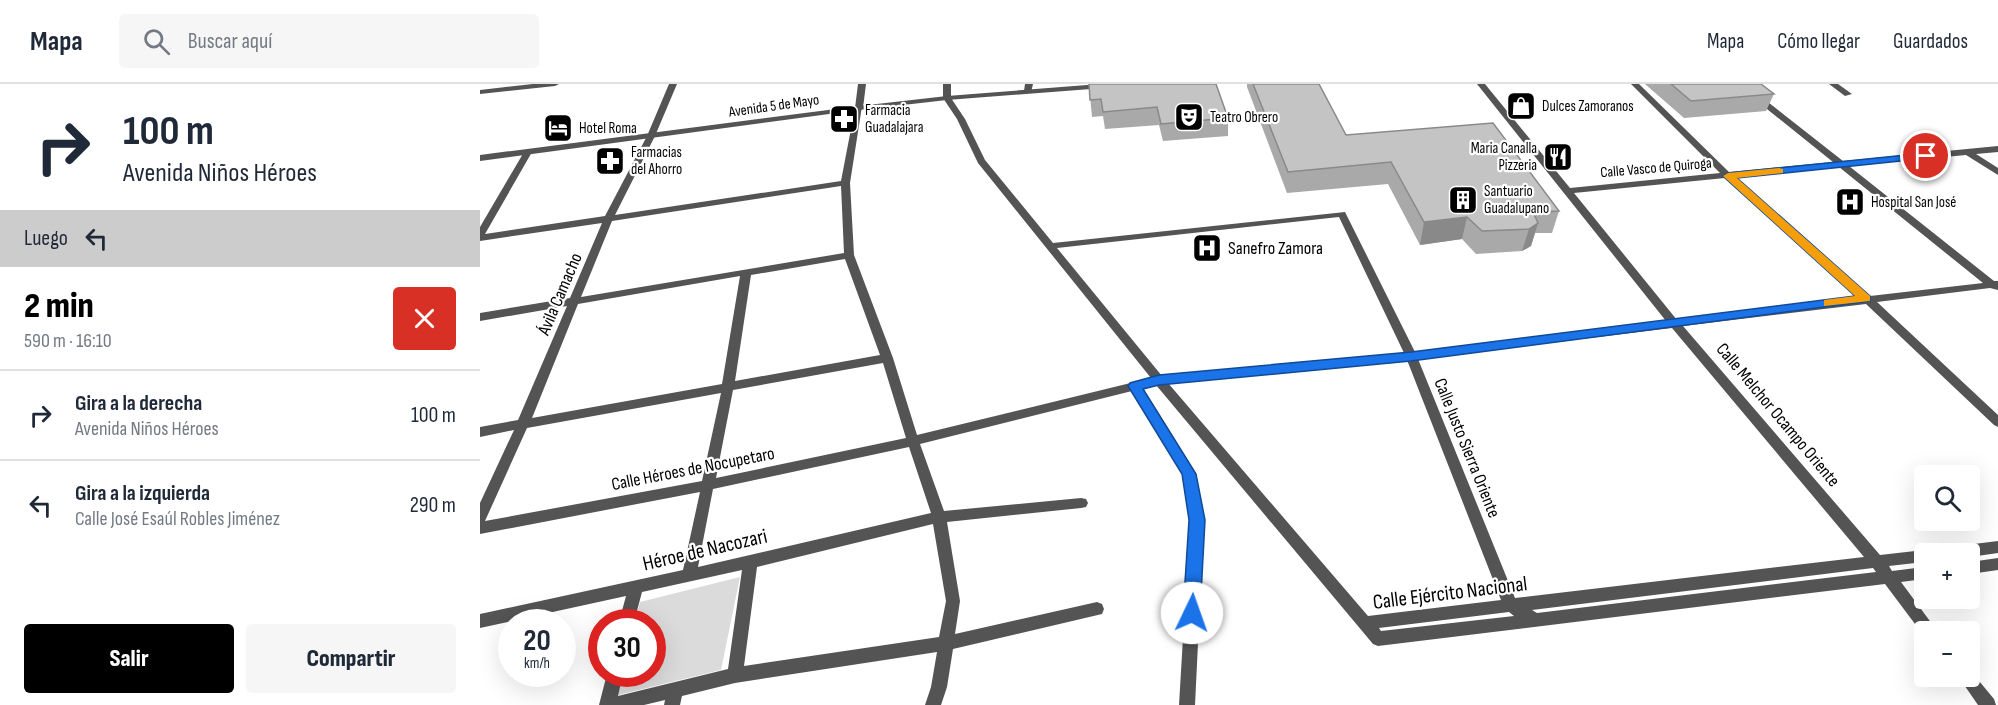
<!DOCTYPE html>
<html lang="es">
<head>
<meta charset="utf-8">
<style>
  :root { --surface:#fff; --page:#f6f6f7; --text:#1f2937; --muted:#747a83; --line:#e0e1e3; --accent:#000 }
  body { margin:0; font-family:"Sofia Sans Condensed",sans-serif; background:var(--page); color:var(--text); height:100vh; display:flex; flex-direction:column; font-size:22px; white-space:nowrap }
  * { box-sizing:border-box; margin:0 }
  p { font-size:20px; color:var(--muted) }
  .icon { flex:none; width:33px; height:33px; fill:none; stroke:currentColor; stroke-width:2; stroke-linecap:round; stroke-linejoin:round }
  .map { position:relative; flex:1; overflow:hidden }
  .details { display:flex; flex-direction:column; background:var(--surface); width:480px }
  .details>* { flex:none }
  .banner { background:#fff; color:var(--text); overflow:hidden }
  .tools { position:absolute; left:1434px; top:381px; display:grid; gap:12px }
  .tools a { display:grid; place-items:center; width:66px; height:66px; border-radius:6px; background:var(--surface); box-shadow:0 6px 24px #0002; font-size:30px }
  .speed { position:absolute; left:18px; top:525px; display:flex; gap:12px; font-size:30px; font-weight:700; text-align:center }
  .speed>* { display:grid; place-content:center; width:78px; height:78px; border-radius:50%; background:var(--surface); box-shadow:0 6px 24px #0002; line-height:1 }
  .speed small { font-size:15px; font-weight:400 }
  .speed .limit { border:9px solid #d22; background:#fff; color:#111 }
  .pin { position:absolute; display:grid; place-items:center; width:51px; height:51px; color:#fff; margin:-26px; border:3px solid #fff; border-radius:50%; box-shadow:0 2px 6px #0007 }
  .me { position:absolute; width:66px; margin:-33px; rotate:3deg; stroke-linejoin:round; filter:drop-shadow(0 0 4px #0008) }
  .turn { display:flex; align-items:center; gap:21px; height:126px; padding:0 24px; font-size:27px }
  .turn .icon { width:78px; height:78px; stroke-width:2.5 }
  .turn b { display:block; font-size:42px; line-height:51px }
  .then { display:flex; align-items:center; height:57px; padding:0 24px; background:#0003; gap:12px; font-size:22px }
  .round { display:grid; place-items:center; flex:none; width:63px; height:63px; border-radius:6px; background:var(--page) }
  .headline { display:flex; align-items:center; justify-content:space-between; height:102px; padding:0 24px }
  h1 { font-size:36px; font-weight:800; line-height:45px; color:var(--accent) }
  .action { display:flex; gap:12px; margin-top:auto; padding:12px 24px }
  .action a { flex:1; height:69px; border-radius:6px; background:var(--accent); color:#fff; font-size:24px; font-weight:800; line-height:69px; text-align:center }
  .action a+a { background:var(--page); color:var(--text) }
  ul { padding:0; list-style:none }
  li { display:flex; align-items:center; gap:18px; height:90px; padding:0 24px; border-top:2px solid var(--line) }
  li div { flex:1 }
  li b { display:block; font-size:22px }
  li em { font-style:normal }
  header { display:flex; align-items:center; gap:36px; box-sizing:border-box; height:84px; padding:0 30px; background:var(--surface); border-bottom:2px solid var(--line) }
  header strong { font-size:28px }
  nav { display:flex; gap:33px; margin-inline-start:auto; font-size:21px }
  .search { width:420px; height:54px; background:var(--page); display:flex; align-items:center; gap:15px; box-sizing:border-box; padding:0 21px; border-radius:6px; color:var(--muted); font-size:22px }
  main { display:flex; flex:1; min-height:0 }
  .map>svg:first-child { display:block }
  .green { fill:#dbdbdb }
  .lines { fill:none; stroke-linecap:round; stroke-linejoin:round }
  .pedestrian { fill:#545454; fill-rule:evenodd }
  .minor { fill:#545454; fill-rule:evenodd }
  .tertiary { fill:#545454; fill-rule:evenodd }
  .wall { fill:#a9a9a9 }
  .shaded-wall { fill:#898989 }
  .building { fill:#c4c4c4; stroke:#898989; stroke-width:1.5 }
  .route { fill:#1a73e8; stroke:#114b97; stroke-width:1.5 }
  .slow { fill:#f59e0b }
  .labels { text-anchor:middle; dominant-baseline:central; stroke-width:4.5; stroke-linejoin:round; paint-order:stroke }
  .far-street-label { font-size:15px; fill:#000; stroke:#fff }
  .far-poi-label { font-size:15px; fill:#000; stroke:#fff; text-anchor:start }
  .poi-label { font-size:18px; fill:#000; stroke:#fff; text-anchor:start }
  .street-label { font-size:18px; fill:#000; stroke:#fff }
  .near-street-label { font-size:21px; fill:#000; stroke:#fff }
</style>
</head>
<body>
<header>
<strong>Mapa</strong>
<div class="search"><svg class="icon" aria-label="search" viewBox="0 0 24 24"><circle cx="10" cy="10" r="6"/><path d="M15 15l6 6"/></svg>Buscar aquí</div>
<nav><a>Mapa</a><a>Cómo llegar</a><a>Guardados</a></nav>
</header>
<main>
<section class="details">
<div class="banner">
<div class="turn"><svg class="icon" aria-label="right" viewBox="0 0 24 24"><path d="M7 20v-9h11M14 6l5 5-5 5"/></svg><div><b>100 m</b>Avenida Niños Héroes</div></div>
<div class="then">Luego<svg class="icon" aria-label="left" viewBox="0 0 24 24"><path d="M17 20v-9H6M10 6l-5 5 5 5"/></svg></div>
</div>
<div class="headline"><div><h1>2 min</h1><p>590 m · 16:10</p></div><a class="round" style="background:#d93025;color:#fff"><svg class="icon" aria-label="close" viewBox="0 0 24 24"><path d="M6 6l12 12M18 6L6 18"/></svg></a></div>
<ul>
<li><svg class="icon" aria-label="right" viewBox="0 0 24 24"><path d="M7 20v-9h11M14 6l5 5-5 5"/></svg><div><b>Gira a la derecha</b><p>Avenida Niños Héroes</p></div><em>100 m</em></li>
<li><svg class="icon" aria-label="left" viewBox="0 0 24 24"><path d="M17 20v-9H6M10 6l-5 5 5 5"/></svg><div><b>Gira a la izquierda</b><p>Calle José Esaúl Robles Jiménez</p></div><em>290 m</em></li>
</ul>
<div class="action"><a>Salir</a><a>Compartir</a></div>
</section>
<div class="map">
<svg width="1518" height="621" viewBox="0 0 1518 621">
  <rect width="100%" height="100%" fill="#fff"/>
  <polygon class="green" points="260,493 241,586 138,611 143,590 172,590 172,538 155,538 160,518"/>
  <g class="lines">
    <polygon class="pedestrian" points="378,0 386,0 383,24 379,26 375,24"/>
    <g class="minor">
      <polygon points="53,0 79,0 75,2 0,10 0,6"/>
      <path d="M189,0H197L175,52L135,131L361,97L375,24L382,22L370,99L374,171L413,274L437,351L671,294L498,79L477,35L463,14V0H471V14L485,35L505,76L573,159L865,128L935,268L1186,237L997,0H1005L1090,104L1240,89L1151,0H1159L1249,88L1353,78L1256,0H1265L1363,77L1518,62V68L1496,70L1518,84V91L1486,71L1369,82L1514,197H1518V206L1510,204L1397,218L1518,331V343L1514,341L1386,220L1203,242L1400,471L1444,466L1449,468L1450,470H1444V478L1409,482L1412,487L1444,483V495L1421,498L1458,548H1444V552L1405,500L898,562L893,560L676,301L663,304L716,389L724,436L715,621H699L710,436L703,390L652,307L440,360L464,427L601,414L606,415L608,419L606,423L601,424L467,438L480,517L475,550L617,518L622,520L624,525L622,530L473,565L467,603L461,621H445L451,603L457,568L255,599L202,612L200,621H184L185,616L164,621H119L127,590H143L138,612L248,585L262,486L162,508L154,538H139L146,512L0,544V530L203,486L220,408L0,450V419L34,346L0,353V343L38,336L87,222L0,237V229L90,214L122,139L0,157V143L44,68L48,65L52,68L5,150L125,132L167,52ZM1359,83L1503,199L1390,212L1255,93ZM1245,94L1379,214L1197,236L1094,109ZM361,102L364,169L101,213L132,137ZM859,133L924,269L682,292L577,164ZM365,175L400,271L255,297L271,191ZM260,192L242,300L52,334L98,220ZM1192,244L1384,473L1035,514L938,275ZM927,276L1021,516L888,532L688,299ZM403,279L426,354L236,394L253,306ZM241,309L222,397L5,437L47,344ZM429,363L451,429L218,483L233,405ZM453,440L466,517L459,553L264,582L277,483ZM1393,484L1396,488L1057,529L1052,526ZM1029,528L1034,532L901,547L899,544Z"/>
      <polygon points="545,0 553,0 551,9 544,7"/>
      <polygon points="1349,0 1358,0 1372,10 1365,12"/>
      <polygon points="1518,457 1518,469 1490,473 1490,470 1455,470 1457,466 1462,464"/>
      <polygon points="1518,474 1518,486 1490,490 1490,478"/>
      <polygon points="1490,586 1514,615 1516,621 1498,621 1478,592 1490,592"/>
    </g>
    <polygon class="tertiary" points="620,0 628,2 624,4 467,16 379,26 0,77 0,71 379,22 467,12"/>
  </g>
  <g class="wall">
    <polygon points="609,0 748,34 748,52 683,57 679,41 625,45 623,32 612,33"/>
    <polygon points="767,0 839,0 866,51 1079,127 1072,149 1055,149 1051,162 1042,167 996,170 982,155 940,161 908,100 807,109 767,3"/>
    <polygon points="1165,0 1281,0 1294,10 1286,27 1204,34"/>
  </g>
  <g class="shaded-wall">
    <polygon points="987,133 982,155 940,161 944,138"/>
    <polygon points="1058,139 1051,162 1042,167 1049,145"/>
  </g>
  <g class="building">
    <polygon points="609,0 736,0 748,34 681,40 677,23 623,28 621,15 610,16"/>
    <polygon points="773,0 839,0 866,51 1013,39 1079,127 1053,128 1058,139 1049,145 1002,147 987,133 944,138 911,78 808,88"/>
    <polygon points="1191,0 1281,0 1294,10 1211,17"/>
  </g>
  <polygon class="route" points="1446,69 1450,72 1449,74 1257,94 1390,212 1390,217 931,277 679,301 663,305 716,390 725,436 720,529 718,534 712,536 706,534 703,529 709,436 702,390 648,302 650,299 679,291 931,268 1375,212 1243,92 1248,89"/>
  <polygon class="slow" points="1299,84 1303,85 1303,89 1257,94 1390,212 1390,217 1344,222 1344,216 1375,212 1243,92 1248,89"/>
  <defs>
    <g id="shop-square" transform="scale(1.5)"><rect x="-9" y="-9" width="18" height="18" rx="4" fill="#000" stroke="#fff"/><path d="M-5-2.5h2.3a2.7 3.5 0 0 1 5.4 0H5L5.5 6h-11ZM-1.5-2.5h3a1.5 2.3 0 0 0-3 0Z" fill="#fff"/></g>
    <g id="theatre-square" transform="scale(1.5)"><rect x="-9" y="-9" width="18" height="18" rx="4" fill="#000" stroke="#fff"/><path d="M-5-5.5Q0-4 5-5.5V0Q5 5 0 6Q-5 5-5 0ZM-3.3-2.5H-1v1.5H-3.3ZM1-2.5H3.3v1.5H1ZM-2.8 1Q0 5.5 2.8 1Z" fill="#fff"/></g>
    <g id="pharmacy-square" transform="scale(1.5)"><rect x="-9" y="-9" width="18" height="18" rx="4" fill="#000" stroke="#fff"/><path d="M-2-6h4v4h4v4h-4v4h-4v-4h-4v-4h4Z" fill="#fff"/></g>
    <g id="hotel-square" transform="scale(1.5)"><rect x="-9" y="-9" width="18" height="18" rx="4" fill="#000" stroke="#fff"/><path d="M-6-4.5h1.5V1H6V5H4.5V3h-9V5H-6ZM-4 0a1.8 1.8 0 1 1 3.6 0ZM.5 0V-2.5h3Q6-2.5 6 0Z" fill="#fff"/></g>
    <g id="restaurant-square" transform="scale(1.5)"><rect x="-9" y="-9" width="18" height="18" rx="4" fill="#000" stroke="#fff"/><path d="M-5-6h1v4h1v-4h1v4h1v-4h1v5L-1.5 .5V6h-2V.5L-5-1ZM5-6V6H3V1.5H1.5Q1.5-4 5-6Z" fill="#fff"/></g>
    <g id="building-square" transform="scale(1.5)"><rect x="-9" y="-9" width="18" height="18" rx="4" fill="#000" stroke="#fff"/><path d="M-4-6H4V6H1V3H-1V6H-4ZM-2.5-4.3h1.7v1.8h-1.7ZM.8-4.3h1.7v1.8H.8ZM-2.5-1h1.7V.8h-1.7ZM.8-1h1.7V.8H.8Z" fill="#fff"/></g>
    <g id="hospital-square" transform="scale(1.5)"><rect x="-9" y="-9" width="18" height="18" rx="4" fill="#000" stroke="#fff"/><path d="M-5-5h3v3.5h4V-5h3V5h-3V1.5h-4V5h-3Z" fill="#fff"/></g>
  </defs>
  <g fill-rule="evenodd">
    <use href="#shop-square" x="1041" y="22"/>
    <use href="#theatre-square" x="709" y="33"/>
    <use href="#pharmacy-square" x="364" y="35"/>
    <use href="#hotel-square" x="78" y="44"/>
    <use href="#restaurant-square" x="1078" y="73"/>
    <use href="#pharmacy-square" x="130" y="77"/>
    <use href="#building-square" x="983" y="116"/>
    <use href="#hospital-square" x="1370" y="118"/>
    <use href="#hospital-square" x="727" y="164"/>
  </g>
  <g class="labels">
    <g class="far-street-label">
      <text transform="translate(294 22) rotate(-8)">Avenida 5 de Mayo</text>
      <text transform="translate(1176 84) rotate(-5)">Calle Vasco de Quiroga</text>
    </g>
    <g class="far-poi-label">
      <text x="1062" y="22">Dulces Zamoranos</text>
      <text x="385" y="26">Farmacia<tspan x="385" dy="17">Guadalajara</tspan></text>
      <text x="730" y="33">Teatro Obrero</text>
      <text x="99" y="44">Hotel Roma</text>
      <text x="1057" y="64" text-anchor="end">Maria Canalla<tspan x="1057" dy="17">Pizzeria</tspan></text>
      <text x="151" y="68">Farmacias<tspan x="151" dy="17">del Ahorro</tspan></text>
      <text x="1004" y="107">Santuario<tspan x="1004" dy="17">Guadalupano</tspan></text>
      <text x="1391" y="118">Hospital San José</text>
    </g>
    <g class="poi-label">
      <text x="748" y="164">Sanefro Zamora</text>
    </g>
    <g class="street-label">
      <text transform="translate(80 210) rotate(-67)">Ávila Camacho</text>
      <text transform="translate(1298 331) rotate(50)">Calle Melchor Ocampo Oriente</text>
      <text transform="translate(987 364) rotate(68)">Calle Justo Sierra Oriente</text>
      <text transform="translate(213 385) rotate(-11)">Calle Héroes de Nocupetaro</text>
    </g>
    <g class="near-street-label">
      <text transform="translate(225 466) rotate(-13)">Héroe de Nacozari</text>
      <text transform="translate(970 509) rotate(-7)">Calle Ejército Nacional</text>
    </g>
  </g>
</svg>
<div class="tools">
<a><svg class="icon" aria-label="search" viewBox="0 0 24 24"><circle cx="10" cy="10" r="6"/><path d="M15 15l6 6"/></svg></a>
<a>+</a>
<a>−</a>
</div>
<div class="speed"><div>20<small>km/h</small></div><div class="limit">30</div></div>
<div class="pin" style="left:1446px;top:72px;background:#d93025"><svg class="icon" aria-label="arrive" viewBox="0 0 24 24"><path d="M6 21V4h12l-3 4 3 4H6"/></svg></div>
<svg class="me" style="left:712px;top:529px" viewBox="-20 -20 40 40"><circle r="19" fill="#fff"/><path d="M0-13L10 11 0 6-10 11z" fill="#1a73e8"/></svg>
</div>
</main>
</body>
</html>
